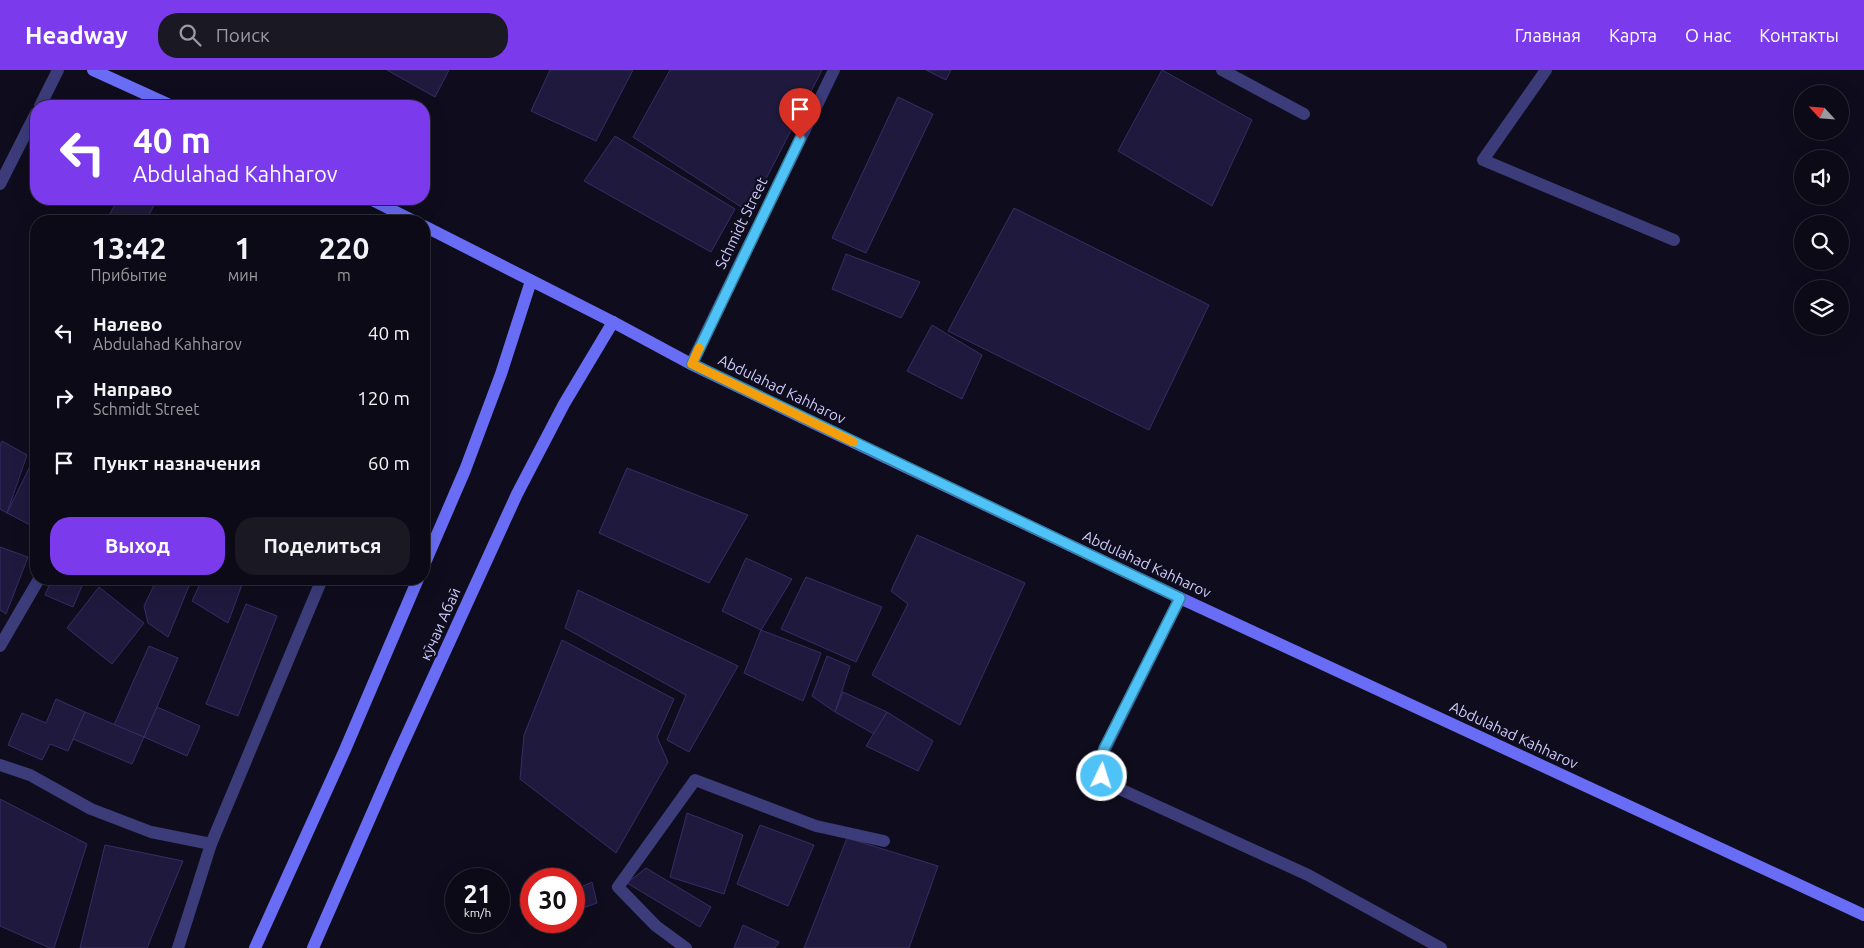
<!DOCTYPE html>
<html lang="ru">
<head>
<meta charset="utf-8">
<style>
  :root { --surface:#0b0a16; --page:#191823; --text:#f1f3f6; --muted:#9a9aa1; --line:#2b2b35; --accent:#7c3aed }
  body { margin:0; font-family:Ubuntu,sans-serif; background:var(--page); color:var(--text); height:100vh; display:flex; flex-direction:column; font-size:19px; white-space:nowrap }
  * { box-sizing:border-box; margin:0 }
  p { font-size:16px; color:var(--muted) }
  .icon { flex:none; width:28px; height:28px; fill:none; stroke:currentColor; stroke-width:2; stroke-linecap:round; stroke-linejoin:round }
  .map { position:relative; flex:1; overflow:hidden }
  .details { position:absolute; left:30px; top:145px; width:400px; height:370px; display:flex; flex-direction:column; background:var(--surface); border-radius:20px; box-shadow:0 5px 20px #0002,0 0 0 1px var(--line) }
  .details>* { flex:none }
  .banner { position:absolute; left:30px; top:30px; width:400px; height:105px; border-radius:20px; box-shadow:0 5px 20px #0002,0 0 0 1px var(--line); background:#7c3aed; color:#fff; overflow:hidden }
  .needle { width:32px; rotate:296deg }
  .controls { position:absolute; left:1794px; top:15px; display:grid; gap:10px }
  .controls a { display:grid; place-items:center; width:55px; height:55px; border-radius:50%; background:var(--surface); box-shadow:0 5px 20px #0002,0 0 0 1px var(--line); font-size:25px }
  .speed { position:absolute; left:445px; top:798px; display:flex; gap:10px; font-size:25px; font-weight:700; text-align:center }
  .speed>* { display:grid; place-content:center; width:65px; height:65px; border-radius:50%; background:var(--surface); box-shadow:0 5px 20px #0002,0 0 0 1px var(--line); line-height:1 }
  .speed small { font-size:12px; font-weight:400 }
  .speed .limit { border:8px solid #d22; background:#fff; color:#111 }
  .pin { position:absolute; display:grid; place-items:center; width:42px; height:42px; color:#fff; margin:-51px -21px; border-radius:50% 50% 50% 0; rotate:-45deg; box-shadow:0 0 5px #0007 }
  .pin .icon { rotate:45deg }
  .me { position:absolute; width:55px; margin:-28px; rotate:4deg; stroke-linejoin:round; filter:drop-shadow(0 0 4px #0008) }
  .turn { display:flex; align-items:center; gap:18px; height:105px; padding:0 20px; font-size:22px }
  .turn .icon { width:65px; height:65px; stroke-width:2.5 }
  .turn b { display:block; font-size:35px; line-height:42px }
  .eta { display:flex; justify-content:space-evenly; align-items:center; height:85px; text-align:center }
  .eta b { font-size:30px; font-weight:700; line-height:35px }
  .cta { display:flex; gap:10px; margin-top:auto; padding:10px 20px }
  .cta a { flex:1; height:58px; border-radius:20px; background:var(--accent); color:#fff; font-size:20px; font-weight:700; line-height:58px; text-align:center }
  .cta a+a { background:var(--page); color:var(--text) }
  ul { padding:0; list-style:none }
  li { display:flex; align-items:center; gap:15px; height:65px; padding:0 20px }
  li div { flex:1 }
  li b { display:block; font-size:19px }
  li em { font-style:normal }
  header { display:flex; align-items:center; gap:30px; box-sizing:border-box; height:70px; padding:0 25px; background:var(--accent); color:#fff }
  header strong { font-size:24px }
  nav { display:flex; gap:28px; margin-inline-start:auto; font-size:18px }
  .search { width:350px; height:45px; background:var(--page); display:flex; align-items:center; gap:12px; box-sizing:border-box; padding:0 18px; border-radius:20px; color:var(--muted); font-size:19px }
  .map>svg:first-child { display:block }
  .building { fill:#1f1a3d; stroke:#362d67 }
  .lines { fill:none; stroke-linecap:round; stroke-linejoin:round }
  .minor { stroke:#3b3c79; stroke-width:12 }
  .tertiary { stroke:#3b3c79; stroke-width:12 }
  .secondary { stroke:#696df6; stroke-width:12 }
  .route-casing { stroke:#337fa1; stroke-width:12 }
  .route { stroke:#4fc3f7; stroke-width:9 }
  .slow { stroke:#f59e0b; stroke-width:9 }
  .labels { text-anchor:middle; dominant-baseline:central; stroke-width:4.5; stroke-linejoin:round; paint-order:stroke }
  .street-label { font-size:15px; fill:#cfccfc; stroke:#0f0d1d }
</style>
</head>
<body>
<header>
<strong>Headway</strong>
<div class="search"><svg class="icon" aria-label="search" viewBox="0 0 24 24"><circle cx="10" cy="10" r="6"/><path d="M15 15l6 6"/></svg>Поиск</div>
<nav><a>Главная</a><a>Карта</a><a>О нас</a><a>Контакты</a></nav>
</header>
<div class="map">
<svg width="1864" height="878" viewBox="0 0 1864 878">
  <rect width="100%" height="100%" fill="#0f0d1d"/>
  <g class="building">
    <polygon points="387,0 449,0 435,27"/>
    <polygon points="550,0 633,0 596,71 531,41"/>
    <polygon points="670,0 822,0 749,142 633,67"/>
    <polygon points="926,0 951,0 946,10"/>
    <polygon points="1162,0 1252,50 1212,136 1118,81"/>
    <polygon points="898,27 933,44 866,183 832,168"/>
    <polygon points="615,66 735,139 711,182 584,111"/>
    <polygon points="118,129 157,129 146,151 106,151"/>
    <polygon points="1014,138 1209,235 1149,360 948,261"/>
    <polygon points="846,184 920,212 901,248 832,219"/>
    <polygon points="932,255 982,285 962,329 907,301"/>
    <polygon points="2,371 27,385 7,443 0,439 0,375"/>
    <polygon points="36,384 36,458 7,443"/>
    <polygon points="627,398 748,445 709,513 599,463"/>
    <polygon points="917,465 1025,513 960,655 872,605 908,534 891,521"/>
    <polygon points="0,477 28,487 6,544 0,540"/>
    <polygon points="746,488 792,509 761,560 722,541"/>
    <polygon points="806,507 882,537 856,592 781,559"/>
    <polygon points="52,509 85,509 73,537 45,525"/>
    <polygon points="157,509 177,509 189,516 168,567 148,553 144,536"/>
    <polygon points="177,509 244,509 228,553 192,531 200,514 182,512"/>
    <polygon points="99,517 144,553 112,594 67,558"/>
    <polygon points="578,520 738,596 689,682 667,670 686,625 565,558"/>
    <polygon points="246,534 277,546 238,646 206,634"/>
    <polygon points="761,560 821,583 803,631 744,603"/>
    <polygon points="562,570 674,629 657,667 668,692 616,783 520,709 524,665"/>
    <polygon points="149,576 178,588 144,667 114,655"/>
    <polygon points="827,586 850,596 835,642 812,626"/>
    <polygon points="843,622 887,642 874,664 835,642"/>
    <polygon points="56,629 85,642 68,681 50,674 42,690 8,675 22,643 46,653"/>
    <polygon points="157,637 200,656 187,686 144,667"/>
    <polygon points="85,642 144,667 132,694 73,669"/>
    <polygon points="887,642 933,671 918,701 866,676"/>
    <polygon points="0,729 87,774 54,878 50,878 0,856"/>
    <polygon points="687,743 743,765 724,824 670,807"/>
    <polygon points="760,755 814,775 788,836 737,814"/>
    <polygon points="847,768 938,796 909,878 804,878"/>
    <polygon points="105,775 183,791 147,878 80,878"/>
    <polygon points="646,798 711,837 700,857 627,813"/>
    <polygon points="592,812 597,833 574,841 574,820"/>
    <polygon points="743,855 779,872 775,878 734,878"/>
  </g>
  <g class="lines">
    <g class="minor">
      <polyline points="1222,0 1304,44"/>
      <polyline points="1546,0 1483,90 1674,170"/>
      <polyline points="40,36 58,0"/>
      <polyline points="0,114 36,43"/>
      <path d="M1180,528L1105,679C1101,696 1098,701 1111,715L1308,805L1441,878"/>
      <polyline points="0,576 39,509"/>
      <polyline points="0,695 30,705 91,739 151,762 211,774"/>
      <polyline points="178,878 211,774 322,509"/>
      <polyline points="686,878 656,856 618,817 695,710 816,756 884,771"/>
    </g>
    <polyline class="tertiary" points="691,294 834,0"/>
    <g class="secondary">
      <polyline points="93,0 172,36"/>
      <polyline points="370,129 414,151"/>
      <polyline points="424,156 613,252 691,294 801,347 1180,528 1864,845"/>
      <polyline points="424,495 465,400 501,304 531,211"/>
      <polyline points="255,878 344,682 418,509"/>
      <polyline points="313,878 394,693 517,424 564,334 613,252"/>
    </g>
  </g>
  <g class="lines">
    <g class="route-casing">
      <polyline id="route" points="800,69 692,294 1180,528 1104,679 1100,696 1102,706"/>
    </g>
    <use href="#route" class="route"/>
    <polyline class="slow" points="699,278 692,294 853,372"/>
  </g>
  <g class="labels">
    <g class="street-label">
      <text transform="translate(741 153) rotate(-64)">Schmidt Street</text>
      <text transform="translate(782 319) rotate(26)">Abdulahad Kahharov</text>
      <text transform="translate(1147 494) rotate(25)">Abdulahad Kahharov</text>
      <text transform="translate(440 554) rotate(-66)">кӯчаи Абаӣ</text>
      <text transform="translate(1514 665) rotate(25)">Abdulahad Kahharov</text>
    </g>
  </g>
</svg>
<div class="controls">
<a><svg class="needle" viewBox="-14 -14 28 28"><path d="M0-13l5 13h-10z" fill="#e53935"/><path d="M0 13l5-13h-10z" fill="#9a9aa1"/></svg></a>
<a><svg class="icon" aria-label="sound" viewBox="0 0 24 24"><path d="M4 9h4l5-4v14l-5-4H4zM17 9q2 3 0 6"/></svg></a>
<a><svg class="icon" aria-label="search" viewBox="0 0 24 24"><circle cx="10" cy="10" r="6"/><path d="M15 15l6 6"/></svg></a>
<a><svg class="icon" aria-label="layers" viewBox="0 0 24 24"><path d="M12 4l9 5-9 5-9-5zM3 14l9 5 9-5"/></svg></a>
</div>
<div class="speed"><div>21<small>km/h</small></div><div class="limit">30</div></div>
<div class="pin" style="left:800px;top:69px;background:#d93025"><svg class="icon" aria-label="arrive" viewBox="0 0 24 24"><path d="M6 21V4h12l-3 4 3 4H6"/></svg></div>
<svg class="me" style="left:1102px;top:706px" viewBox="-20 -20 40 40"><circle r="17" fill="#4fc3f7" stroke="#fff" stroke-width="3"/><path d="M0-11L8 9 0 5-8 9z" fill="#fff"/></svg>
<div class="banner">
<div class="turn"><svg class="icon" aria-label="left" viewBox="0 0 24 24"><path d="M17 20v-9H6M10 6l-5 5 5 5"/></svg><div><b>40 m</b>Abdulahad Kahharov</div></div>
</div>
<section class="details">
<div class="eta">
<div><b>13:42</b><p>Прибытие</p></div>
<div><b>1</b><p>мин</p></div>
<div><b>220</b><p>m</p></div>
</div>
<ul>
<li><svg class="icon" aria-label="left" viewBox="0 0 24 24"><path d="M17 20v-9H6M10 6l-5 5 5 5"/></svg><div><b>Налево</b><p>Abdulahad Kahharov</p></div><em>40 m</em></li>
<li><svg class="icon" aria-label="right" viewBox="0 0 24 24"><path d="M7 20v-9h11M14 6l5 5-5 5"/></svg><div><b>Направо</b><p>Schmidt Street</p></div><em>120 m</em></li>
<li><svg class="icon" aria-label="arrive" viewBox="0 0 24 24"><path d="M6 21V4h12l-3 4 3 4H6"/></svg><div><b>Пункт назначения</b></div><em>60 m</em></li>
</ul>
<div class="cta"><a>Выход</a><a>Поделиться</a></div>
</section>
</div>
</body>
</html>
